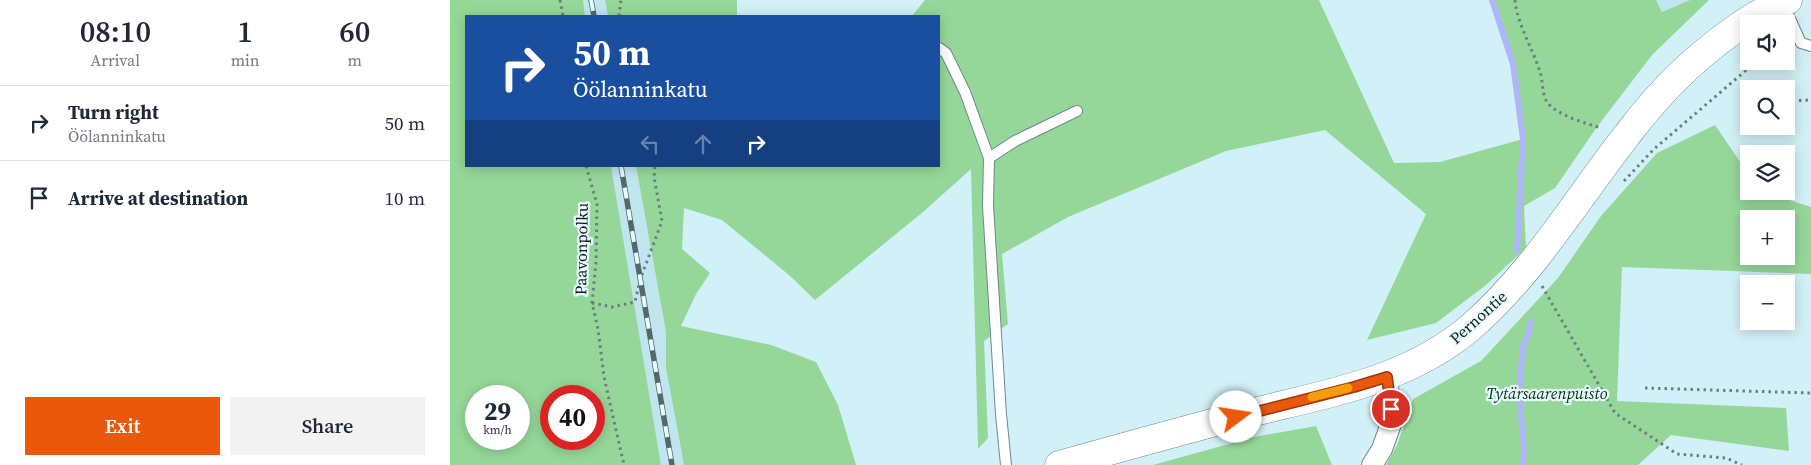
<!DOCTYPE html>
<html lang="en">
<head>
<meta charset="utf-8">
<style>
  :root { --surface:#fff; --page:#f2f2f3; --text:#1f2937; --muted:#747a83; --line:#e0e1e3; --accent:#ea580c }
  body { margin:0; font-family:"Source Serif 4",serif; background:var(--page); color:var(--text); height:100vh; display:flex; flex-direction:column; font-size:19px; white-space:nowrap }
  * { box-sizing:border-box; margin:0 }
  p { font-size:16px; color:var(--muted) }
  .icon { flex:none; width:28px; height:28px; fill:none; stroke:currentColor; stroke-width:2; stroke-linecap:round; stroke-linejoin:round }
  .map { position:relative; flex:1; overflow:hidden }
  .panel { display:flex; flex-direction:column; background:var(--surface); width:450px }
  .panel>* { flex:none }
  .guide { position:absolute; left:15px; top:15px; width:475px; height:152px; border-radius:0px; box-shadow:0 2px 12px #0003; background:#1a4fa0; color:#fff; overflow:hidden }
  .tools { position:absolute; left:1290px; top:15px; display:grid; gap:10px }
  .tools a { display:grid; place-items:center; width:55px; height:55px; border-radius:0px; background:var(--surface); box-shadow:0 2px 12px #0003; font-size:25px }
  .speed { position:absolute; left:15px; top:385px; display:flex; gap:10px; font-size:25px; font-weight:700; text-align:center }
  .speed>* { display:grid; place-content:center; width:65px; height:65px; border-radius:50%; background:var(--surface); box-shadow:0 2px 12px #0003; line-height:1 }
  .speed small { font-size:12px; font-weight:400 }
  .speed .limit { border:8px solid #d22; background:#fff; color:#111 }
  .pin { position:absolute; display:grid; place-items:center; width:42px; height:42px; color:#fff; margin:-21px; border:2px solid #fff; border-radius:50%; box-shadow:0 1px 5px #0007 }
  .me { position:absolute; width:55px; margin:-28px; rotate:76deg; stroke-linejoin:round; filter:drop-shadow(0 0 4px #0008) }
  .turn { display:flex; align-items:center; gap:18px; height:105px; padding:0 25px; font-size:22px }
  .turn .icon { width:65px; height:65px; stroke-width:2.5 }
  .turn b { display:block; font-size:35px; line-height:42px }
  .lanes { display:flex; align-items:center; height:48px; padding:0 25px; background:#0003; justify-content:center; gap:25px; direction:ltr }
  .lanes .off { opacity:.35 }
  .eta { display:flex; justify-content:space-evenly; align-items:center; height:85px; text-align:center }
  .eta b { font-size:30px; font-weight:600; line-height:35px }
  .button { display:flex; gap:10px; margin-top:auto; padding:10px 25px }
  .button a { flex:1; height:58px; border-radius:0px; background:var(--accent); color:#fff; font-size:20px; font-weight:600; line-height:58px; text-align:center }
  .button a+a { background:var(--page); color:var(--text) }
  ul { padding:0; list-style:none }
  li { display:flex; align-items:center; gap:15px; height:75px; padding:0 25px; border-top:1px solid var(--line) }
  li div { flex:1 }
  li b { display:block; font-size:19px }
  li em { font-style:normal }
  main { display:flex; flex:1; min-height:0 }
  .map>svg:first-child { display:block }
  .built { fill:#bfe6ef }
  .green { fill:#95d799; fill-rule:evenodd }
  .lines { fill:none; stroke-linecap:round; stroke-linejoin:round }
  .stream { stroke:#b0b4f8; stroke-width:6 }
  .lane-casing { stroke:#6e898f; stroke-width:12 }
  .street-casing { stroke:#6e898f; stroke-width:22 }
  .secondary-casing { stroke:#6e898f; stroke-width:29 }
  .path { stroke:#6b7f83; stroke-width:3; stroke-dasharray:2.5 4; stroke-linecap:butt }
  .lane { stroke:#fff; stroke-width:10 }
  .street { stroke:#fff; stroke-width:20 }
  .secondary { stroke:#fff; stroke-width:28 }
  .rail-casing { stroke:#56676b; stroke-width:5.5 }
  .rail { stroke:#e9faff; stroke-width:4; stroke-dasharray:11; stroke-linecap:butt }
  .route-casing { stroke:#983908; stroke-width:12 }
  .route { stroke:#ea580c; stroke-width:9 }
  .slow { stroke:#f59e0b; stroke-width:9 }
  .labels { text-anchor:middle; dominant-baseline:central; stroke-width:4.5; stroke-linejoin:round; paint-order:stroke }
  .street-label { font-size:16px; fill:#101b1d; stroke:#e9faff }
  .park-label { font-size:16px; font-style:italic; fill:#003509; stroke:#e9faff }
</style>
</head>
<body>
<main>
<section class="panel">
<div class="eta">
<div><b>08:10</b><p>Arrival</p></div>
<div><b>1</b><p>min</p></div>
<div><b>60</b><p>m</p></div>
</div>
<ul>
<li><svg class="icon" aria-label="right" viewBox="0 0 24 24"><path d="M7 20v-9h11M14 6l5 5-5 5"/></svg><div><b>Turn right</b><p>Öölanninkatu</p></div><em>50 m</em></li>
<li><svg class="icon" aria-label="arrive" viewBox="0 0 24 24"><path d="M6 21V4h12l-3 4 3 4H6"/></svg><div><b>Arrive at destination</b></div><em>10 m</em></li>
</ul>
<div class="button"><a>Exit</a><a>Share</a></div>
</section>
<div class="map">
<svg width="1361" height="465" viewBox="0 0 1361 465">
  <rect width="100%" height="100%" fill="#d2f0f7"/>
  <g class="built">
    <polygon points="133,0 155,0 158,16 135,16"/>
    <polygon points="1206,0 1240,0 1212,12"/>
    <polygon points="161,166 186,166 216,332 216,368 234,465 211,465"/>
  </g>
  <g class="green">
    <path d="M0,0H133L135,16H16V166H161L211,465H0ZM69,396V439H26V396ZM144,396V439H101V396Z"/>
    <polygon points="155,0 287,0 287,16 158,16"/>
    <polygon points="475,0 869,0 944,163 990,162 1073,139 1063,64 1042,0 1206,0 1212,12 1240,0 1259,0 1202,55 1147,127 1105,188 1074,206 1076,248 1036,285 986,323 917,340 976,214 875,130 776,151 618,217 552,254 558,324 534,341 538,438 528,449 521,169 473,212 365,300 339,275 272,220 234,208 232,249 260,273 246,294 231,326 321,345 366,362 388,405 406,465 234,465 216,368 216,332 186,166 489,166 489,16 462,16"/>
    <path d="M1265,125L1299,175V191H1312L1361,207V274L1172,267L1167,401L1336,408L1339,451L1221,435L1188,465H936L947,445L963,399L1031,361L1108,278L1151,216L1207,153ZM1299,219H1336V256H1299Z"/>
    <polygon points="866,426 882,465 703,465 804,437"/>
  </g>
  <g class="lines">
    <g class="stream">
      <polyline points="1042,0 1063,64 1073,139 1067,250"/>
      <polyline points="1073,465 1074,451 1069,392 1073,345 1078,335 1081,321"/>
    </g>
    <g class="lane-casing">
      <g id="lane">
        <polyline points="1333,3 1351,43 1361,46"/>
        <polyline points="489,48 496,53 515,92 539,158"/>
        <polyline points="556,465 551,414 538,206 539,158 565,141 627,111"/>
      </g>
    </g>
    <g class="street-casing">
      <polyline id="street" points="922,465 932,449 942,421 937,377"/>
    </g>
    <g class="secondary-casing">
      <path id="secondary" d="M609,465C670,448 731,431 792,415C873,394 955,383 1021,327C1084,272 1126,200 1177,135C1212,88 1255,47 1305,16C1315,10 1327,5 1338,0"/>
    </g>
    <g class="path">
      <polyline points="110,0 113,16"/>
      <path d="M1065,0C1067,24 1083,49 1090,72C1093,81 1092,95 1097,102C1106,115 1137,124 1152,128"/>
      <polyline points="169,16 171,0"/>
      <polyline points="1336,101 1361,100"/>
      <polyline points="136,166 147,204 146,262 142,303 148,329 154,377 174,465"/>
      <polyline points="1174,181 1204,149 1307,61"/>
      <polyline points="1092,286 1165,413 1227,454 1276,458 1292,465"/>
      <polyline points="142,303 162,307 185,302 190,280 212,221 204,177 205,166"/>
      <polyline points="1195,388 1361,393"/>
    </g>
    <use href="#lane" class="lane"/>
    <use href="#street" class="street"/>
    <use href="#secondary" class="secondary"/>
    <g class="rail-casing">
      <g id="rail">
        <polyline points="141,0 144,16"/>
        <polyline points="171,166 222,465"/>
      </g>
    </g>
    <use href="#rail" class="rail"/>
  </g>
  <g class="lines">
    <g class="route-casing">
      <polyline id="route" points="786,417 904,387 937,377 941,409"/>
    </g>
    <use href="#route" class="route"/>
    <polyline class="slow" points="862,397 898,388"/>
  </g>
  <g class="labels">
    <g class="street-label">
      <text transform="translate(131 249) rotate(-89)">Paavonpolku</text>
      <text transform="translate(1028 317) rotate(-42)">Pernontie</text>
    </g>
    <g class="park-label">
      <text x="1097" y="393">Tytärsaarenpuisto</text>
    </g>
  </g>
</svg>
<div class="tools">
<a><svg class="icon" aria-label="sound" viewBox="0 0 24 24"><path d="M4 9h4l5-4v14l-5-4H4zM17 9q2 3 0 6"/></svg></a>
<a><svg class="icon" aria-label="search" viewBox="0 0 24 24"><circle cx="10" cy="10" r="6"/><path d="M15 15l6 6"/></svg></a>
<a><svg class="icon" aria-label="layers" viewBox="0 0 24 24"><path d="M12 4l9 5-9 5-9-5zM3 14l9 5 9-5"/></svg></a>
<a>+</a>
<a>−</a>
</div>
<div class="speed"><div>29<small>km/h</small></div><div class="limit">40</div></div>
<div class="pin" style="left:941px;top:409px;background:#d93025"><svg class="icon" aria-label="arrive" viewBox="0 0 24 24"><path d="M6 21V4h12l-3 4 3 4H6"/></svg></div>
<svg class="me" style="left:786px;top:417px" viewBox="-20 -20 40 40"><circle r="19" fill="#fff"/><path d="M0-13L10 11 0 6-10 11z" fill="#ea580c"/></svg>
<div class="guide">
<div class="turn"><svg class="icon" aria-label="right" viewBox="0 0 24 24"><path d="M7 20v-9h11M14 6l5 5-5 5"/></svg><div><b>50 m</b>Öölanninkatu</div></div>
<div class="lanes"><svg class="icon off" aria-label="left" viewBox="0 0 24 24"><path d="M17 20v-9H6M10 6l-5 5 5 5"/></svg><svg class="icon off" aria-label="ahead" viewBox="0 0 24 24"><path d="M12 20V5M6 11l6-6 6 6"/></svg><svg class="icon" aria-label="right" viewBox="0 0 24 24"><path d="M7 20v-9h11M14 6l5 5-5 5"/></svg></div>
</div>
</div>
</main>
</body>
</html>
